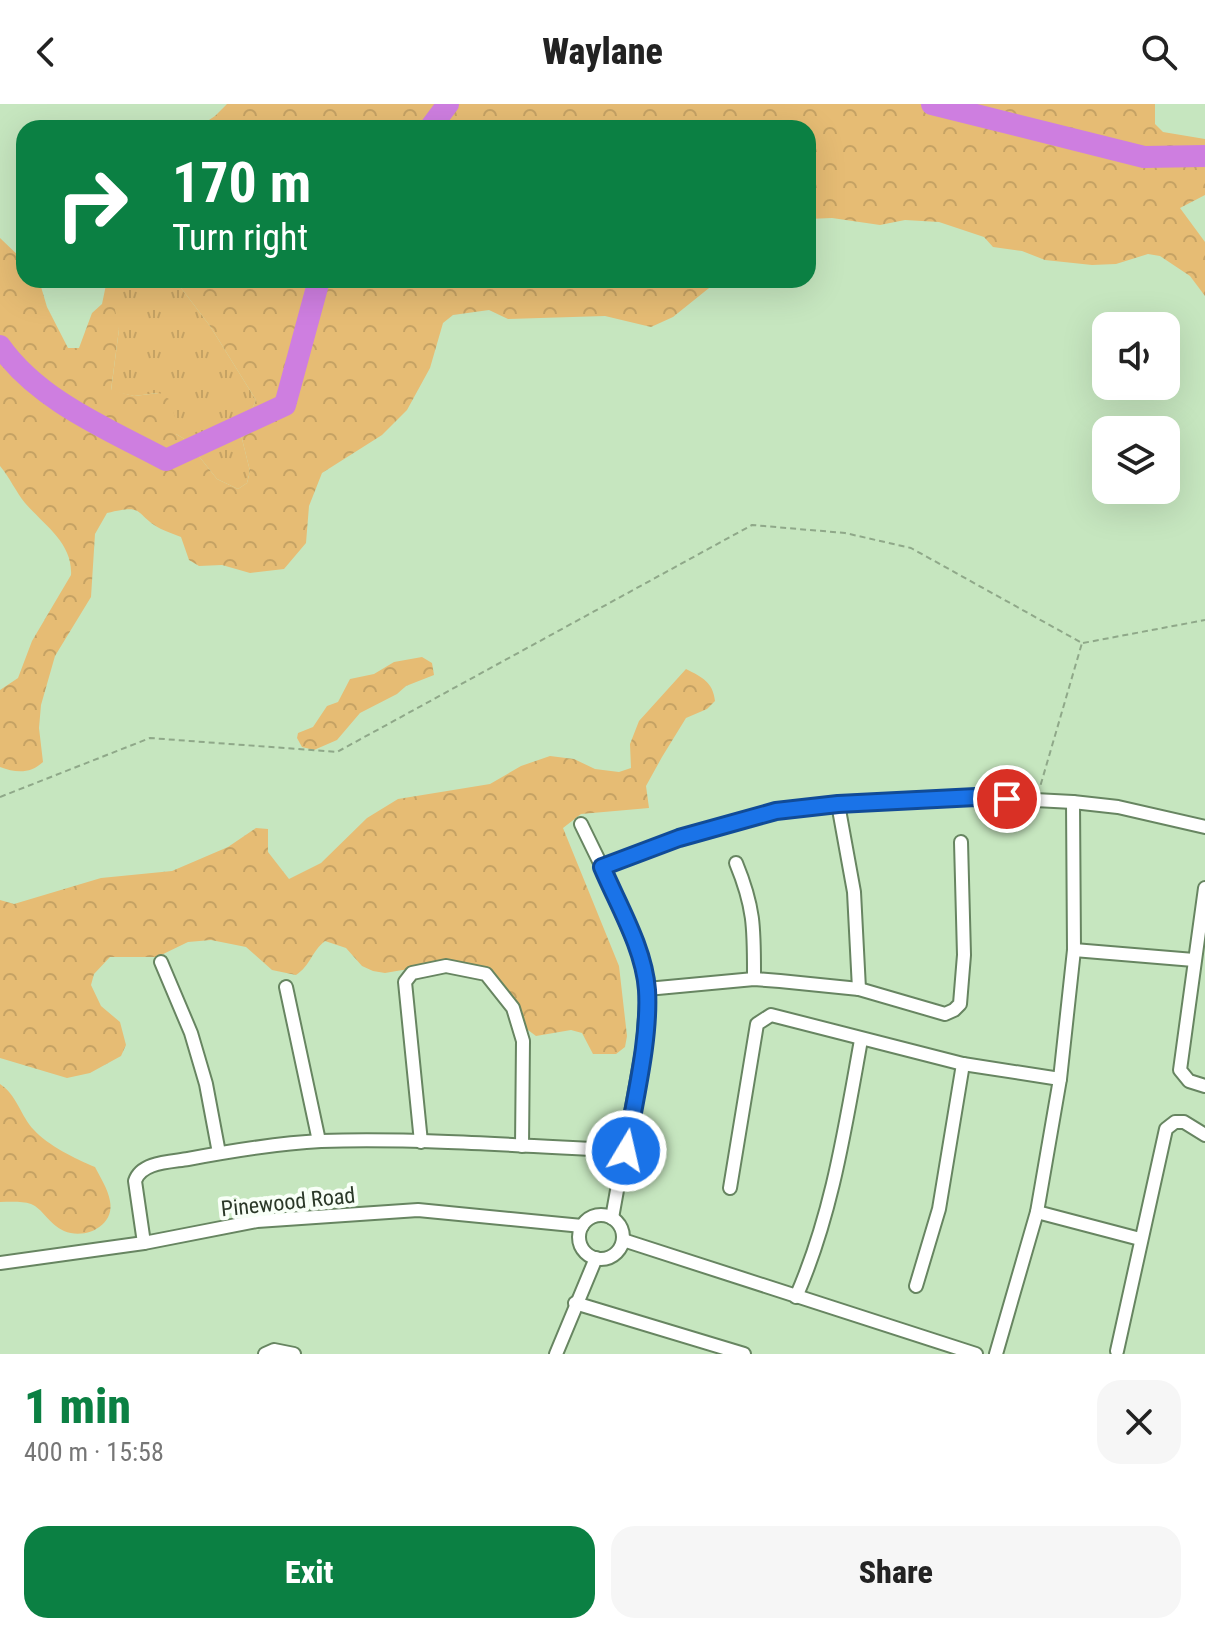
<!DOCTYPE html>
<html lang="en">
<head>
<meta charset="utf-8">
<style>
  :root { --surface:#fff; --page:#f6f6f6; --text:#222; --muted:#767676; --accent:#0b8043 }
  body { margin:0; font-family:"Roboto Condensed",sans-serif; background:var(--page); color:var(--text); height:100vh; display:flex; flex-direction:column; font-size:30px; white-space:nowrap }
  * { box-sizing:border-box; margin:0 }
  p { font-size:26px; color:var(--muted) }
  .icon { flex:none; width:44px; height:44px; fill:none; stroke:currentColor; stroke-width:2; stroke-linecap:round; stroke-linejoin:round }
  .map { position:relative; height:1250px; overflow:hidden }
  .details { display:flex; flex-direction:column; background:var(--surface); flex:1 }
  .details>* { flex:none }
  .top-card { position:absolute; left:16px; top:16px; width:800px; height:168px; border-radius:24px; box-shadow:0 8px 32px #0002; background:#0b8043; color:#fff; overflow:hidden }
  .fabs { position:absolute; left:1092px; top:208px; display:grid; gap:16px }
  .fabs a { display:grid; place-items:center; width:88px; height:88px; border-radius:16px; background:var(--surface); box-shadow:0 8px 32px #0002; font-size:40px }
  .pin { position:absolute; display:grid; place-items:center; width:68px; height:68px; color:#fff; margin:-34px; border:4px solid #fff; border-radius:50%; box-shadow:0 2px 8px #0007 }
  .me { position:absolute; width:88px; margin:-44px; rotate:9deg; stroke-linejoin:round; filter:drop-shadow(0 0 6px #0008) }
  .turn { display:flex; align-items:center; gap:28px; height:168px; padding:0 24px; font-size:36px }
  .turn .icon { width:104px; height:104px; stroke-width:2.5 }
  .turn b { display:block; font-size:56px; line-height:68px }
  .round { display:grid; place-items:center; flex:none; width:84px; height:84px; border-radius:24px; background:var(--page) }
  .summary { display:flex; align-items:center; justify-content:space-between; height:136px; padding:0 24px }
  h1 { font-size:48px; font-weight:800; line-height:60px; color:var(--accent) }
  .primary-button { display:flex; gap:16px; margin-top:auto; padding:16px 24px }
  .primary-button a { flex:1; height:92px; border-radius:24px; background:var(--accent); color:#fff; font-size:32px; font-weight:800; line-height:92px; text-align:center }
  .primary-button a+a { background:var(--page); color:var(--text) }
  header { display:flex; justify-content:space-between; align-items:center; height:104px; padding:0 24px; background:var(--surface); font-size:36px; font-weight:800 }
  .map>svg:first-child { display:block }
  .grass { fill:url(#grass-tufts) }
  .forest { fill:url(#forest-crowns) }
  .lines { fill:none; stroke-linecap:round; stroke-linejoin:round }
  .river { stroke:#ce7ee0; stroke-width:22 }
  .street-casing { stroke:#678561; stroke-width:16 }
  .path { stroke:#8fa889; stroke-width:2; stroke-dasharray:6 4; stroke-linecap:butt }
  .street { stroke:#fff; stroke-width:12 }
  .route-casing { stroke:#114b97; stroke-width:20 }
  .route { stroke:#1a73e8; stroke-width:14 }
  .labels { text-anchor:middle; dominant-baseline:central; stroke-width:8; stroke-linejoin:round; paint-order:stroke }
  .street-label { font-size:22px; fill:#2b3828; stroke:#f8fff7 }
</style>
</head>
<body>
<header><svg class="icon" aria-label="back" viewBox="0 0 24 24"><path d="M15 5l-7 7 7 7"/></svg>Waylane<svg class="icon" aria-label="search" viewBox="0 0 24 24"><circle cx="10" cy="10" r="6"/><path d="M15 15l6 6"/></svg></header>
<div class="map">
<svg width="1205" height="1250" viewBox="0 0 1205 1250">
  <defs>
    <pattern id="grass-tufts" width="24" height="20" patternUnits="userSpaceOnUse" patternTransform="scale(2)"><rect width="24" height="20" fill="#e6bc74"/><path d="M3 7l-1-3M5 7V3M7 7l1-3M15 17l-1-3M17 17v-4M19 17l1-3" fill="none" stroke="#c5a264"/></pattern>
    <pattern id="forest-crowns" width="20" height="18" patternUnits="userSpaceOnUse" patternTransform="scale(2)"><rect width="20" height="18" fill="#e6bc74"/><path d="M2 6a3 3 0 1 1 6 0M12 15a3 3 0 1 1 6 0" fill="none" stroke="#c5a264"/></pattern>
  </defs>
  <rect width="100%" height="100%" fill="#c6e6bf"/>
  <polygon class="grass" points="107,176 175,176 210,222 256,296 241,331 250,367 247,379 238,385 217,375 186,336 176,330 158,289 134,292 111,287 119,225 102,200"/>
  <g class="forest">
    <polygon points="227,0 1155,0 1155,20 1163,28 1205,35 1205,91 1180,104 1205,138 1205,192 1190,172 1160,152 1148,150 1116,160 1092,161 1045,156 1022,147 993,143 984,133 939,118 905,116 880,121 832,114 808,115 808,24 197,24 215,12"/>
    <path d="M0,134L24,157V176H39L47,203L68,244H79L92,209L102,200L114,201L119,225L111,286L134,292L159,289L169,295L177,319L176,330L186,336L217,375L238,385L247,379L250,367L241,331L256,296L210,222L175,176H719L673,213L651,223L605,212L508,215L489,206L453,211L443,219L430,264L407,306L382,331L322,369L309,402L306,439L284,465L250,469L222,461L199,462L189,456L181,433C174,430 167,428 161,425C133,410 147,399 107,409L95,430L91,493L55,552L41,601L39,624L43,658C30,670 16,669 0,663V586L18,574L32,537L71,471C73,439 44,421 25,399C16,388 10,374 0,362Z"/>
    <polygon points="422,553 432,559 434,571 406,582 397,590 360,609 337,636 314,646 302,643 297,634 298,629 313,623 327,602 338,598 350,575 374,570 394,558"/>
    <path d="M686,565C702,573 713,578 715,597L707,605L686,614L662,653L646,682L649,704L581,710L563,724L619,862L627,932L625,943L616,950H593L582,929L571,926L536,932L520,920L487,871L466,860L443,859L385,869L373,867L362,862L346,844L325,837C312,847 310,862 296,871L272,866L246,843L211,836L188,838L157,853H110L94,870L91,881L101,902L120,918L126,941L121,952L90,969L67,974L0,954V796L14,800L101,774L172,767L228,743L256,724L268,725V748L289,775L321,759L367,714L398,695L490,680L521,662L550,652L574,655L595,665L619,668L631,664L630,640L639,617Z"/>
    <path d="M0,980C17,991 20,1011 34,1026C47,1041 76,1055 95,1063C100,1073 108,1085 110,1097C115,1122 85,1136 64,1127C49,1120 42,1104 31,1100C22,1097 10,1098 0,1098Z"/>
  </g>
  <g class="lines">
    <g class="river">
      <polyline points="932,0 1144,53 1205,52"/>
      <polyline points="430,24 448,0"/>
      <path d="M0,242C39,297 108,325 166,356L285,301L319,176"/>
    </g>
    <g class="street-casing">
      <g id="street">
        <polyline points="838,700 854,788 859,885"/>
        <polyline points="581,720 602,763 638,847 647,885 643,942 612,1114"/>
        <path d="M736,759C755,805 754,826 754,875"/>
        <polyline points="602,763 679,734 776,707 838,700 976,693 1073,698 1118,703 1205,723"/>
        <polyline points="1205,784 1180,966 1189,977 1205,982"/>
        <polyline points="1074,846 1194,856"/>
        <polyline points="161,858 191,929 206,980 219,1049"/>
        <polyline points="286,883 319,1037"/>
        <polyline points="647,885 754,875 780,877 859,885 945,910 954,906 960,900 964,851 961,738"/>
        <polyline points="421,1038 405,878 412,869 446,862 486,870 513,904 523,937 522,1042"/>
        <polyline points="730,1084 757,920 771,911 963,960 1060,975"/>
        <polyline points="1037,1108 1140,1135"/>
        <circle cx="601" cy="1133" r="22"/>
        <polyline points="623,1136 976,1250"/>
        <path d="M144,1139L135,1077C141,1058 170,1058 188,1055C231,1047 277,1039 321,1037C422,1034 525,1042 626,1047"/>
        <polyline points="0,1159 144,1139 257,1117 418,1106 582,1122"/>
        <polyline points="916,1182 939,1105 963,960"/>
        <path d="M796,1193C832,1111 845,1024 861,936"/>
        <polyline points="575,1199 744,1250"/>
        <polyline points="1117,1247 1166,1025 1175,1018 1184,1018 1205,1031"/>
        <polyline points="265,1250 274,1246 294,1250"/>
        <polyline points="556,1250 596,1154"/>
        <polyline points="996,1250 1037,1108 1060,975 1074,846 1073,698"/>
      </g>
    </g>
    <g class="path">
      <polyline points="1083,539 1205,516"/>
      <polyline points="0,693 150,634 337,648 752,421 845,429 911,444 1082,539 1040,683"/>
    </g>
    <use href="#street" class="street"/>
  </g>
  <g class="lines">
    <g class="route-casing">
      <path id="route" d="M626,1047C634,998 650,935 647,886C644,844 618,801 602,763L679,734L776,707L838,700L976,693L1007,695"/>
    </g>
    <use href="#route" class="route"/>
  </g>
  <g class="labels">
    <g class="street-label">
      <text transform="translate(288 1098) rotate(-6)">Pinewood Road</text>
    </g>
  </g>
</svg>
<div class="fabs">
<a><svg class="icon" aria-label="sound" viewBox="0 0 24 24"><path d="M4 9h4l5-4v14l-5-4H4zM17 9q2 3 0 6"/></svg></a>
<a><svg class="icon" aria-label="layers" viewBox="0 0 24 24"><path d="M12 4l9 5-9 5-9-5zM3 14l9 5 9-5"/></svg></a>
</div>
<div class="pin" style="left:1007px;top:695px;background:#d93025"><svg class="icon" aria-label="arrive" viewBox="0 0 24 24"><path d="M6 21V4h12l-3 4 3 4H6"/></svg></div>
<svg class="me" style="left:626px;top:1047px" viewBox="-20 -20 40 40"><circle r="17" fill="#1a73e8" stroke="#fff" stroke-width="3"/><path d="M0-11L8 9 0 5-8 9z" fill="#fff"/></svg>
<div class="top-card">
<div class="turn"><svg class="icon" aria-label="right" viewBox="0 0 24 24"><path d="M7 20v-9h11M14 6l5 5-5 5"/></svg><div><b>170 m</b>Turn right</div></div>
</div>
</div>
<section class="details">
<div class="summary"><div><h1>1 min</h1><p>400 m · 15:58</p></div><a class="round"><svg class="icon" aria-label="close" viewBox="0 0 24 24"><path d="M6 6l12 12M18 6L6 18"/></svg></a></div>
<div class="primary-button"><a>Exit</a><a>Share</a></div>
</section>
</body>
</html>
